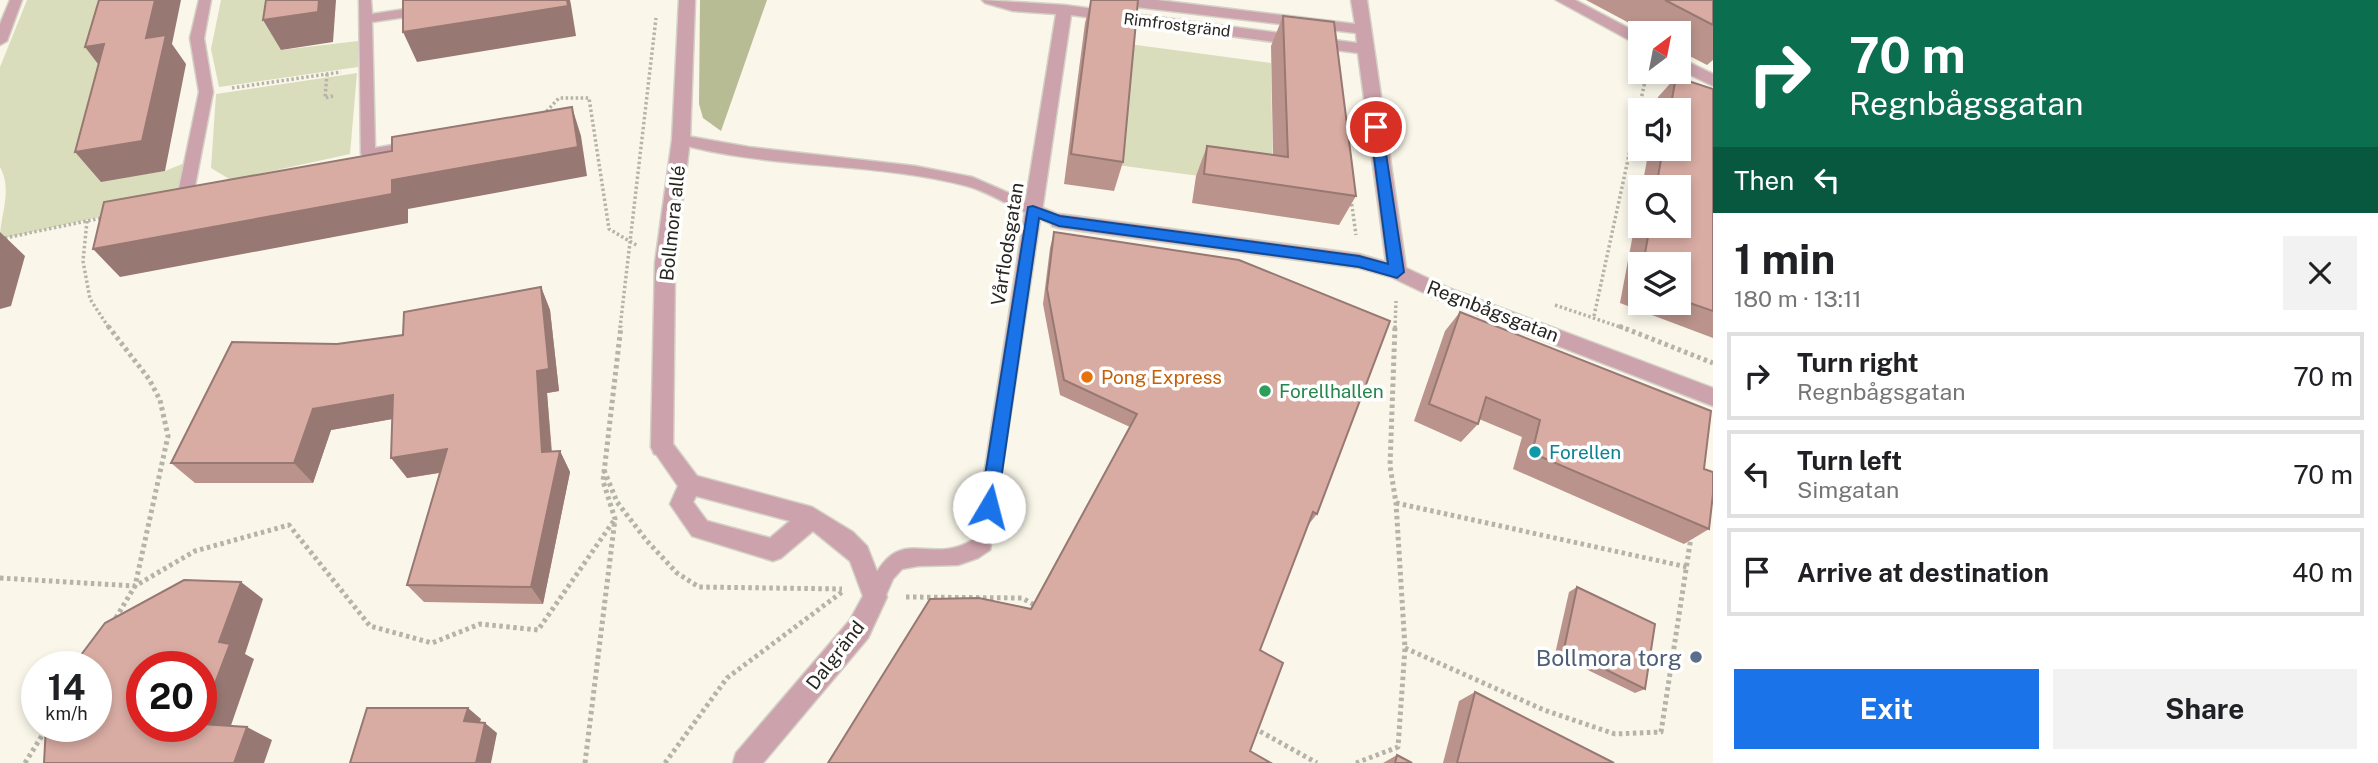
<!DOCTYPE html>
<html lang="en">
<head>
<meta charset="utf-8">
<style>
  :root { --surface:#fff; --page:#f2f2f2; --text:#202124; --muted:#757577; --line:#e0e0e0; --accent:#1a73e8 }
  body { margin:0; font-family:"Public Sans",sans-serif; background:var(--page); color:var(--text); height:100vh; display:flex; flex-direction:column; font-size:26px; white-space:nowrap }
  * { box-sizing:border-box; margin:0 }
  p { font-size:23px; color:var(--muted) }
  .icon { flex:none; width:38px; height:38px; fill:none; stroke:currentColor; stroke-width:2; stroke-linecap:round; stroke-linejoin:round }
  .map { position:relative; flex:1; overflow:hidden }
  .drawer { display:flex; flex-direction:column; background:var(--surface); width:665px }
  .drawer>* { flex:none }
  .top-card { background:#0b6e4f; color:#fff; overflow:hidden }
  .needle { width:46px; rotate:32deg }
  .controls { position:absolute; left:1628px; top:21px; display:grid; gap:14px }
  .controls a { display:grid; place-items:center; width:63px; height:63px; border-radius:0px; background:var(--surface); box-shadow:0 4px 10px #0003; font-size:35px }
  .speed { position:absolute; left:21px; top:651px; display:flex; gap:14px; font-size:35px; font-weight:700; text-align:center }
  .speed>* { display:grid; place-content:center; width:91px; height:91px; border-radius:50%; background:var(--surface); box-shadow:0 4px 10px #0003; line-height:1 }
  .speed small { font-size:18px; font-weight:400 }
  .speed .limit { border:10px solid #d22; background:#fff; color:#111 }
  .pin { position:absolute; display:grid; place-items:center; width:60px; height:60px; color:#fff; margin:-30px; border:4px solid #fff; border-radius:50%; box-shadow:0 2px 7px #0007 }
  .me { position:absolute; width:77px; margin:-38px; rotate:8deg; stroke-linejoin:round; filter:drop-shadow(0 0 5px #0008) }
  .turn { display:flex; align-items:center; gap:24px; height:147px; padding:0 21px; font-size:32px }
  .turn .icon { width:91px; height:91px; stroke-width:2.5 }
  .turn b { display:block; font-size:49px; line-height:60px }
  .then { display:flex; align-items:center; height:66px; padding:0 21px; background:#0003; gap:14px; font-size:26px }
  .round { display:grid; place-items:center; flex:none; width:74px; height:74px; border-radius:0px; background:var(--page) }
  .head { display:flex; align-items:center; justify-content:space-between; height:119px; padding:0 21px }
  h1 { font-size:42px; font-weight:700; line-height:52px }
  .primary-button { display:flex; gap:14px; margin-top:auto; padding:14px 21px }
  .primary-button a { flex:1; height:80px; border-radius:0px; background:var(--accent); color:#fff; font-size:28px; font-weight:700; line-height:80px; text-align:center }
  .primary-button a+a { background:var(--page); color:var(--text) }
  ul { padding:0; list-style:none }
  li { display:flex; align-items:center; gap:21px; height:88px; margin:0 14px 10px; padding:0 7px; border:4px solid var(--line); border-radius:0px }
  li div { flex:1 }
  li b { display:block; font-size:26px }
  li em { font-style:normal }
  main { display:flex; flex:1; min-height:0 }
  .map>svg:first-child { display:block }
  .green { fill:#d9ddbc }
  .forest { fill:#b7bc95 }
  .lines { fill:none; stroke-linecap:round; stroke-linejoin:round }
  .service-casing { stroke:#d4d1c6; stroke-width:3 }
  .minor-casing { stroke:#d4d1c6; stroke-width:3 }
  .tertiary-casing { stroke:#d4d1c6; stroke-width:3 }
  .path-far1 { stroke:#b6b3a9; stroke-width:3.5; stroke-dasharray:2.5 2.5; stroke-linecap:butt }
  .path { stroke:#b6b3a9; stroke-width:5; stroke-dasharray:3.5 3.5; stroke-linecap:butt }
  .service { fill:#cca2ac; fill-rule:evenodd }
  .minor { fill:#cca2ac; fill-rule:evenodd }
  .tertiary { fill:#cca2ac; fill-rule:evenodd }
  .wall { fill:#ba948c; fill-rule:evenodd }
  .shaded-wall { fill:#977872 }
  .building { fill:#d8aca3; stroke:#977872; stroke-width:2 }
  .route { fill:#1a73e8; stroke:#114b97; stroke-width:2 }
  .food-dot { fill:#e8710a; stroke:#fff; stroke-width:2.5 }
  .leisure-dot { fill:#2e9e5b; stroke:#fff; stroke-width:2.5 }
  .culture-dot { fill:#0f9aa8; stroke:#fff; stroke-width:2.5 }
  .service-dot { fill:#5c6f8a; stroke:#fff; stroke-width:2.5 }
  .labels { text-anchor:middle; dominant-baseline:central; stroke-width:7; stroke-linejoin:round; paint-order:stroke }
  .far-street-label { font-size:16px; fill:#262520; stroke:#fff }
  .street-label { font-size:19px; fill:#262520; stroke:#fff }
  .food-label { font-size:19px; fill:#c56008; stroke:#fff; text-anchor:start }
  .leisure-label { font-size:19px; fill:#27864d; stroke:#fff; text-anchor:start }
  .culture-label { font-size:19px; fill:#0d838f; stroke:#fff; text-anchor:start }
  .near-service-label { font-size:23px; fill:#4e5e75; stroke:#fff; text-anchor:end }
</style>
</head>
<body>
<main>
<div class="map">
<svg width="1713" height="763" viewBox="0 0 1713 763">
  <rect width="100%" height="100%" fill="#faf7ea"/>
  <g class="green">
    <path d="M27,0H128L101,181L165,171L187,162L185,198L0,239C0,215 13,191 0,167V67Z"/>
    <polygon points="221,0 286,0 281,50 358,41 358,67 219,87 211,49"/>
    <polygon points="1129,44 1271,63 1273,186 1117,165"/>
    <polygon points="357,73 350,154 231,180 211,168 216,94"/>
  </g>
  <polygon class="forest" points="700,0 767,0 721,131 703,118 699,104"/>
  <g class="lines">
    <g class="service-casing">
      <g id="service">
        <polygon points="10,0 22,0 7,41 0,45 0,24"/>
        <polygon points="199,0 211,0 204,38 213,92 194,191 202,192 205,196 202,200 185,203 177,198 199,92 190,38"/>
        <polygon points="359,0 371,0 372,14 426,6 432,10 426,14 372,22 375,148 416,141 423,146 421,149 368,159 361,154"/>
        <path d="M681,135L749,147L915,166L972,177L1064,217L1067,221L1064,225L1059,227L1040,219L990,550L978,558L958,565L918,566L902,569L893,579L882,604L875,607L868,604L865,597C897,514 926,570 974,539L1025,212C1006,204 986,191 967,186C872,161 770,170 676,143L674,140Z"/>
      </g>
    </g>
    <g class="minor-casing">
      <g id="minor">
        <polygon points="982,0 1064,5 1357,43 1356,33 1119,5 1111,0 1157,0 1355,24 1351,0 1367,0 1406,268 1451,289 1713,388 1713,406 1437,299 1391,277 1359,268 1059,228 1052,226 1050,221 1052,216 1059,214 1359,254 1386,262 1358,53 1071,15 1042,211 1039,216 1027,216 1024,211 1056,14 1013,11 985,3"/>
        <polygon points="1556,0 1575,0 1640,34 1640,46"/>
        <polygon points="1678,57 1713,74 1713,86 1678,69"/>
        <path d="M662,438L670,440L697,476L812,507L853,532L867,546L887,597L868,638L763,763H733L736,753L850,620L863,596L850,561L813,531L781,558L773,561L692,536L670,504L678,486L651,447L654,440ZM696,496L790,521L770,538L707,521L693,502Z"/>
      </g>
    </g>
    <g class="tertiary-casing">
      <polygon id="tertiary" points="679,0 695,0 690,140 675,263 673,447 670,454 662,456 654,454 651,447 655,263 672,140"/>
    </g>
    <g class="path-far1">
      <polyline points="327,74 325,98 333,96"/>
      <polyline points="232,88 341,72"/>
      <polyline points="543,115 559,98 589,98 609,229 638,246"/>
      <polyline points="1351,199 1356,235"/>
      <polyline points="87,221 83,261 90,299 109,328"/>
      <polyline points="0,239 106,217"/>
      <polyline points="1555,305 1623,328"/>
      <polyline points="1594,316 1647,72"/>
      <polyline points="620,328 656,18"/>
      <polyline points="1395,328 1396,301"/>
    </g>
    <g class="path">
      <polyline points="108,326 149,379 160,400 168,436 135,586 114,621"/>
      <polyline points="1619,326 1713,363"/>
      <polyline points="604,470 617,502 647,541 677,573 699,587 842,589"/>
      <polyline points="1396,503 1687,567"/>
      <polyline points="0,578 135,586 195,551 289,525 370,626 432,643 480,624 538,630 615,519"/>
      <polyline points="906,597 1022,598 1038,607"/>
      <polyline points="1405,648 1544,710 1615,734 1661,732 1691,537"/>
      <polyline points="1254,728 1317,763"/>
      <polyline points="25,763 48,726"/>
      <polyline points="585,763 615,519 603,481 621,326"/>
      <polyline points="665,763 727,678 842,592"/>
      <polyline points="1356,763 1398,747 1405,648 1396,503 1390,466 1395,326"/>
    </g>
    <use href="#service" class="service"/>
    <use href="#minor" class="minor"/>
    <use href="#tertiary" class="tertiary"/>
  </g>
  <g class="wall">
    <polygon points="1091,0 1138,0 1123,162 1114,191 1064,184 1085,23"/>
    <polygon points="1586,0 1713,0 1713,60 1707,65 1678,50 1678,33 1648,33"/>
    <polygon points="1283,16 1356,196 1339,225 1192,203 1196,176 1207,146 1273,155 1271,46"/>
    <path d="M1676,77L1713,89V338L1620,303L1640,197V226H1678V187H1642L1649,149H1678V110H1656L1658,97ZM1640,264H1678V303H1640Z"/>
    <polygon points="1054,232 1317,514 1309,524 828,763 1031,609 1130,427 1060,395 1043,304 1050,248"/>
    <polygon points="541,287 550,310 559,391 547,393 552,452 560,451 570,472 543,604 424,602 407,585 440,473 407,478 392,419 331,430 313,483 195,483 171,463 337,344 403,335"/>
    <polygon points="1460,312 1704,469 1709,529 1684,544 1513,469 1522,437 1479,419 1478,424 1461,442 1414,421 1445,331"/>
    <polygon points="1577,587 1645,689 1635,693 1555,654 1569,592"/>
    <polygon points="1475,692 1614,763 1443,763 1459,701"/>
    <polygon points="1397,755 1412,763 1383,763"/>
  </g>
  <g class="shaded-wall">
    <polygon points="155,0 181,0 172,44 186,64 165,171 101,182 75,152 146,38"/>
    <polygon points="319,0 336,0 333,42 281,50 263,20"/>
    <polygon points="567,0 570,0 571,5 576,36 417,62 403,32"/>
    <polygon points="104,44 108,77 85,47"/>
    <polygon points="572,107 581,136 587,176 408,209 408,223 120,277 93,249 392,180"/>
    <polygon points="0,232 25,256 11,306 0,309"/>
    <polygon points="541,287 550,310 559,391 547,393 553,473 542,452 537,371"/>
    <polygon points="393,395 409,416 331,430 313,483 294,463 313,409"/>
    <polygon points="447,449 461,469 407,478 391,458"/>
    <polygon points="560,451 570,472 543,604 531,587"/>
    <polygon points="241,582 263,599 245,654 254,659 227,737 201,724 201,720 219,642"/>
    <polygon points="468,708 481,719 477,732 464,721"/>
    <polygon points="485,723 497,733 491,763 476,763"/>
    <polygon points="247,727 272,740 264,763 234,763"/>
  </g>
  <g class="building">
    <polygon points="99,0 155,0 146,38 166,35 142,141 75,152 104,44 85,47"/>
    <polygon points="266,0 319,0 318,12 263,20"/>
    <polygon points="403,0 567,0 568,6 403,32"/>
    <polygon points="1091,0 1138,0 1123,162 1071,154"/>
    <polygon points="1665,0 1713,0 1713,25"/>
    <polygon points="1283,16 1334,22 1356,196 1204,174 1207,146 1288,157"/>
    <polygon points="1676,77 1713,89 1713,311 1678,299 1678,264 1643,264 1650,226 1678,226 1678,187 1656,187 1663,149 1678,149 1678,110 1670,110"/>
    <polygon points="572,107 578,147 392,180 392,194 93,249 104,202 392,151 392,137"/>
    <polygon points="1054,232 1239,260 1390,321 1317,514 1313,512 1260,650 1283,663 1250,751 1271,763 828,763 930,599 979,598 1031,609 1137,414 1064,380 1047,289"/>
    <polygon points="541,287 549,369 537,371 542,452 560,451 531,587 407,585 447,449 391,458 393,395 313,409 294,463 171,463 232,342 337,344 403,335 404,312"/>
    <polygon points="1460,312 1711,411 1704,469 1713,472 1713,494 1709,529 1532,453 1540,420 1486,397 1478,424 1429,404"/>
    <polygon points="184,580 241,582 219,642 230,644 201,720 201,667 142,667 142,726 201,726 201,724 247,727 234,763 44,763 46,726 96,726 96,667 72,667 105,623"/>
    <polygon points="1577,587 1655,624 1645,689 1564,649"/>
    <polygon points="1475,692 1614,763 1457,763"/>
    <polygon points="367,708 468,708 464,721 485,723 476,763 350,763"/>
    <polygon points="1397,755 1412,763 1395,763"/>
  </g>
  <polygon class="route" points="1376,123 1382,127 1404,272 1397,278 1359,267 1059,226 1039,218 997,507 995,513 989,515 983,513 980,507 1028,207 1033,206 1060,216 1359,256 1388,264 1370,127"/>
  <circle class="food-dot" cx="1087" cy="377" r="7"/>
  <circle class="leisure-dot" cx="1265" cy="391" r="7"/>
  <circle class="culture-dot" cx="1535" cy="452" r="7"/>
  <circle class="service-dot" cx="1696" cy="657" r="7"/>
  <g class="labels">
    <g class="far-street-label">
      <text transform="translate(1177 25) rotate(7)">Rimfrostgränd</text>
    </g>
    <g class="street-label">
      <text transform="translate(672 223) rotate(-84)">Bollmora allé</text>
      <text transform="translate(1007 244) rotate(-81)">Vårflodsgatan</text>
      <text transform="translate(1493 311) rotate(21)">Regnbågsgatan</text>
      <text transform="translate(835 655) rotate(-52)">Dalgränd</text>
    </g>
    <g class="food-label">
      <text x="1101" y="377">Pong Express</text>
    </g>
    <g class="leisure-label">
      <text x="1279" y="391">Forellhallen</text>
    </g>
    <g class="culture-label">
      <text x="1549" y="452">Forellen</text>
    </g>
    <g class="near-service-label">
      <text x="1682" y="657">Bollmora torg</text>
    </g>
  </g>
</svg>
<div class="controls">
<a><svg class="needle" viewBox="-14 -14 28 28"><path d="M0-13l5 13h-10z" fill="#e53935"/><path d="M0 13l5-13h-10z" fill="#757577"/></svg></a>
<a><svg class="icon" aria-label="sound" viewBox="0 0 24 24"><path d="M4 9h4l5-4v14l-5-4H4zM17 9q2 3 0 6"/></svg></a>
<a><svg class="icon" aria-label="search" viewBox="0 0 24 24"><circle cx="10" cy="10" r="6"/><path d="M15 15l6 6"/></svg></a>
<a><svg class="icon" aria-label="layers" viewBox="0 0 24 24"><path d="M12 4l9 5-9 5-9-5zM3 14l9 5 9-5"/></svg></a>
</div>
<div class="speed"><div>14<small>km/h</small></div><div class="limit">20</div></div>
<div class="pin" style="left:1376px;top:127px;background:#d93025"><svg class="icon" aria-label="arrive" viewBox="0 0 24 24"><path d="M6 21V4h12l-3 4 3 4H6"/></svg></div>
<svg class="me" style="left:989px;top:507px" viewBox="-20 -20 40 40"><circle r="19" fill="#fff"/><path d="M0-13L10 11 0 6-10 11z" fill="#1a73e8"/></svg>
</div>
<section class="drawer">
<div class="top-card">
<div class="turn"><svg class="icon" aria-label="right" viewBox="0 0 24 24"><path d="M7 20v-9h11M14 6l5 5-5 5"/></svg><div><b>70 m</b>Regnbågsgatan</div></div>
<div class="then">Then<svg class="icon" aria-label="left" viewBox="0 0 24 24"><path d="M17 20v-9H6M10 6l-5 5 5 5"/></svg></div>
</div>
<div class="head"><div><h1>1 min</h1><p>180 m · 13:11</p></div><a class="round"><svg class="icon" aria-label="close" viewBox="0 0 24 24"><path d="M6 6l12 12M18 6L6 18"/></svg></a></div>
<ul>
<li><svg class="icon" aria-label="right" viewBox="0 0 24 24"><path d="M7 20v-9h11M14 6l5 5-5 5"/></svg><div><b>Turn right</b><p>Regnbågsgatan</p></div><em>70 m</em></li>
<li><svg class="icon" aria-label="left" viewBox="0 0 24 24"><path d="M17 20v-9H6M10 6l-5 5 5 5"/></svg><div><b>Turn left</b><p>Simgatan</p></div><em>70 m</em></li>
<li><svg class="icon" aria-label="arrive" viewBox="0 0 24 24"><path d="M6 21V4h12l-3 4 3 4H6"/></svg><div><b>Arrive at destination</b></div><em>40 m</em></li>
</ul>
<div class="primary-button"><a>Exit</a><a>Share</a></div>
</section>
</main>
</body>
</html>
